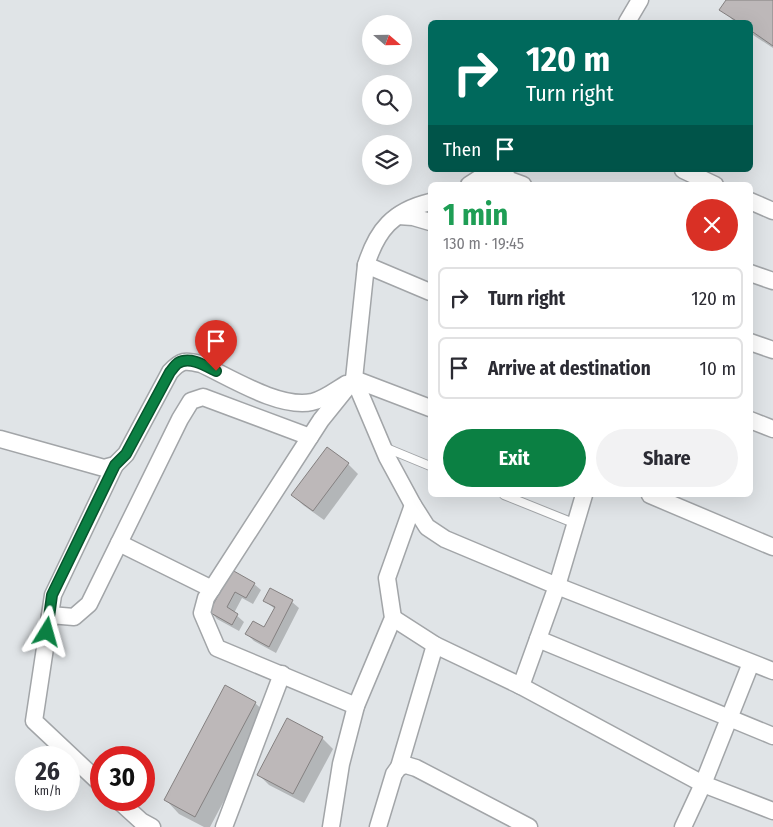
<!DOCTYPE html>
<html lang="en">
<head>
<meta charset="utf-8">
<style>
  :root { --surface:#fff; --page:#f2f2f3; --text:#2b2b33; --muted:#7c7c81; --line:#e1e1e2; --accent:#0b8043 }
  body { margin:0; font-family:"Fira Sans Condensed",sans-serif; background:var(--page); color:var(--text); height:100vh; display:flex; flex-direction:column; font-size:19px; white-space:nowrap }
  * { box-sizing:border-box; margin:0 }
  p { font-size:16px; color:var(--muted) }
  .icon { flex:none; width:28px; height:28px; fill:none; stroke:currentColor; stroke-width:2; stroke-linecap:round; stroke-linejoin:round }
  .map { position:relative; flex:1; overflow:hidden }
  .sheet { position:absolute; left:428px; top:182px; width:325px; height:315px; display:flex; flex-direction:column; background:var(--surface); border-radius:8px; box-shadow:0 5px 20px #0002 }
  .sheet>* { flex:none }
  .banner { position:absolute; left:428px; top:20px; width:325px; height:152px; border-radius:8px; box-shadow:0 5px 20px #0002; background:#00695c; color:#fff; overflow:hidden }
  .needle { width:32px; rotate:110deg }
  .fabs { position:absolute; left:362px; top:15px; display:grid; gap:10px }
  .fabs a { display:grid; place-items:center; width:50px; height:50px; border-radius:50%; background:var(--surface); box-shadow:0 5px 20px #0002; font-size:25px }
  .speed { position:absolute; left:15px; top:746px; display:flex; gap:10px; font-size:25px; font-weight:700; text-align:center }
  .speed>* { display:grid; place-content:center; width:65px; height:65px; border-radius:50%; background:var(--surface); box-shadow:0 5px 20px #0002; line-height:1 }
  .speed small { font-size:12px; font-weight:400 }
  .speed .limit { border:8px solid #d22; background:#fff; color:#111 }
  .pin { position:absolute; display:grid; place-items:center; width:42px; height:42px; color:#fff; margin:-51px -21px; border-radius:50% 50% 50% 0; rotate:-45deg; box-shadow:0 0 5px #0007 }
  .pin .icon { rotate:45deg }
  .me { position:absolute; width:55px; margin:-28px; rotate:8deg; stroke-linejoin:round; filter:drop-shadow(0 0 4px #0008) }
  .turn { display:flex; align-items:center; gap:18px; height:105px; padding:0 15px; font-size:22px }
  .turn .icon { width:65px; height:65px; stroke-width:2.5 }
  .turn b { display:block; font-size:35px; line-height:42px }
  .then { display:flex; align-items:center; height:48px; padding:0 15px; background:#0003; gap:10px; font-size:19px }
  .round { display:grid; place-items:center; flex:none; width:52px; height:52px; border-radius:26px; background:var(--page) }
  .summary { display:flex; align-items:center; justify-content:space-between; height:85px; padding:0 15px }
  h1 { font-size:30px; font-weight:700; line-height:38px; color:#1e9e55 }
  .button { display:flex; gap:10px; margin-top:auto; padding:10px 15px }
  .button a { flex:1; height:58px; border-radius:30px; background:var(--accent); color:#fff; font-size:20px; font-weight:700; line-height:58px; text-align:center }
  .button a+a { background:var(--page); color:var(--text) }
  ul { padding:0; list-style:none }
  li { display:flex; align-items:center; gap:15px; height:62px; margin:0 10px 8px; padding:0 5px; border:2px solid var(--line); border-radius:8px }
  li div { flex:1 }
  li b { display:block; font-size:19px }
  li em { font-style:normal }
  .map>svg:first-child { display:block }
  .shadow { fill:#0003 }
  .building { fill:#bdb8b9; stroke:#848080 }
  .lines { fill:none; stroke-linecap:round; stroke-linejoin:round }
  .service-casing { stroke:#a2a5a8; stroke-width:10 }
  .minor-casing { stroke:#a2a5a8; stroke-width:19 }
  .service { stroke:#fff; stroke-width:8 }
  .minor { stroke:#fff; stroke-width:16 }
  .route-casing { stroke:#07532c; stroke-width:12 }
  .route { stroke:#0b8043; stroke-width:9 }
</style>
</head>
<body>
<div class="map">
<svg width="773" height="827" viewBox="0 0 773 827">
  <rect width="100%" height="100%" fill="#e0e4e7"/>
  <g class="shadow">
    <polygon points="727,0 773,0 773,48 750,33 750,22 735,22 721,9"/>
    <polygon points="348,464 358,474 324,520 303,505 293,495"/>
    <polygon points="232,572 254,584 261,590 253,604 242,598 234,613 244,622 239,631 217,619 211,612"/>
    <polygon points="270,590 292,602 299,608 276,653 254,641 247,634 265,628 275,609 265,601"/>
    <polygon points="255,703 269,716 210,827 204,827 179,814 166,800"/>
    <polygon points="322,738 333,749 304,803 269,785 259,775"/>
  </g>
  <g class="building">
    <polygon points="726,0 773,0 773,46 750,30 750,22 738,22 719,10"/>
    <polygon points="327,447 349,463 313,511 291,495"/>
    <polygon points="232,570 255,583 246,598 235,592 227,607 238,614 232,625 209,612"/>
    <polygon points="270,588 293,600 269,647 245,634 253,621 264,627 275,607 263,601"/>
    <polygon points="225,685 256,702 195,817 164,800"/>
    <polygon points="287,718 323,737 293,794 257,775"/>
  </g>
  <g class="lines">
    <g class="service-casing">
      <g id="service">
        <polyline points="384,447 430,466"/>
        <polyline points="504,495 576,524"/>
      </g>
    </g>
    <g class="minor-casing">
      <g id="minor">
        <polyline points="627,22 640,0"/>
        <polyline points="683,170 715,185"/>
        <polyline points="504,178 523,185"/>
        <polyline points="469,185 483,176 504,178 506,170"/>
        <polyline points="750,201 773,211"/>
        <path d="M430,202C393,211 377,230 366,265L354,379L387,457L413,505L427,527L445,539L557,586L773,671"/>
        <polyline points="398,216 413,217 430,222"/>
        <polyline points="366,265 430,292"/>
        <polyline points="750,273 773,281"/>
        <polyline points="750,342 773,350"/>
        <polyline points="354,379 321,420 206,598 202,613 217,648 356,706"/>
        <polyline points="354,379 430,408"/>
        <polyline points="750,420 773,429"/>
        <path d="M0,439L104,468L115,465L126,454L170,372C181,360 185,360 201,364C231,378 280,409 312,402C323,400 336,390 346,384"/>
        <polyline points="650,495 773,547"/>
        <polyline points="119,543 212,589"/>
        <polyline points="50,615 74,617 89,604 180,419 191,401 203,397 310,437"/>
        <polyline points="393,618 435,645 521,686 557,586 584,495"/>
        <polyline points="538,639 773,736"/>
        <polyline points="519,685 703,784 773,811"/>
        <polyline points="399,767 406,765 416,768 529,827"/>
        <polyline points="101,784 34,721 53,595 115,465"/>
        <polyline points="118,800 141,821 152,827"/>
        <polyline points="224,827 282,674"/>
        <polyline points="331,827 341,764 356,706 393,618 387,578 413,505"/>
        <polyline points="378,827 394,774 399,767 435,645"/>
        <polyline points="683,827 703,784 751,663"/>
      </g>
    </g>
    <use href="#service" class="service"/>
    <use href="#minor" class="minor"/>
  </g>
  <g class="lines">
    <g class="route-casing">
      <path id="route" d="M47,632L52,595L115,465L126,454L170,372C172,370 175,365 178,363C190,356 206,366 216,371"/>
    </g>
    <use href="#route" class="route"/>
  </g>
</svg>
<div class="fabs">
<a><svg class="needle" viewBox="-14 -14 28 28"><path d="M0-13l5 13h-10z" fill="#e53935"/><path d="M0 13l5-13h-10z" fill="#7c7c81"/></svg></a>
<a><svg class="icon" aria-label="search" viewBox="0 0 24 24"><circle cx="10" cy="10" r="6"/><path d="M15 15l6 6"/></svg></a>
<a><svg class="icon" aria-label="layers" viewBox="0 0 24 24"><path d="M12 4l9 5-9 5-9-5zM3 14l9 5 9-5"/></svg></a>
</div>
<div class="speed"><div>26<small>km/h</small></div><div class="limit">30</div></div>
<div class="pin" style="left:216px;top:371px;background:#d93025"><svg class="icon" aria-label="arrive" viewBox="0 0 24 24"><path d="M6 21V4h12l-3 4 3 4H6"/></svg></div>
<svg class="me" style="left:47px;top:632px" viewBox="-20 -20 40 40"><path d="M0-17L14 15 0 8-14 15z" fill="#0b8043" stroke="#fff" stroke-width="4"/></svg>
<div class="banner">
<div class="turn"><svg class="icon" aria-label="right" viewBox="0 0 24 24"><path d="M7 20v-9h11M14 6l5 5-5 5"/></svg><div><b>120 m</b>Turn right</div></div>
<div class="then">Then<svg class="icon" aria-label="arrive" viewBox="0 0 24 24"><path d="M6 21V4h12l-3 4 3 4H6"/></svg></div>
</div>
<section class="sheet">
<div class="summary"><div><h1>1 min</h1><p>130 m · 19:45</p></div><a class="round" style="background:#d93025;color:#fff"><svg class="icon" aria-label="close" viewBox="0 0 24 24"><path d="M6 6l12 12M18 6L6 18"/></svg></a></div>
<ul>
<li><svg class="icon" aria-label="right" viewBox="0 0 24 24"><path d="M7 20v-9h11M14 6l5 5-5 5"/></svg><div><b>Turn right</b></div><em>120 m</em></li>
<li><svg class="icon" aria-label="arrive" viewBox="0 0 24 24"><path d="M6 21V4h12l-3 4 3 4H6"/></svg><div><b>Arrive at destination</b></div><em>10 m</em></li>
</ul>
<div class="button"><a>Exit</a><a>Share</a></div>
</section>
</div>
</body>
</html>
